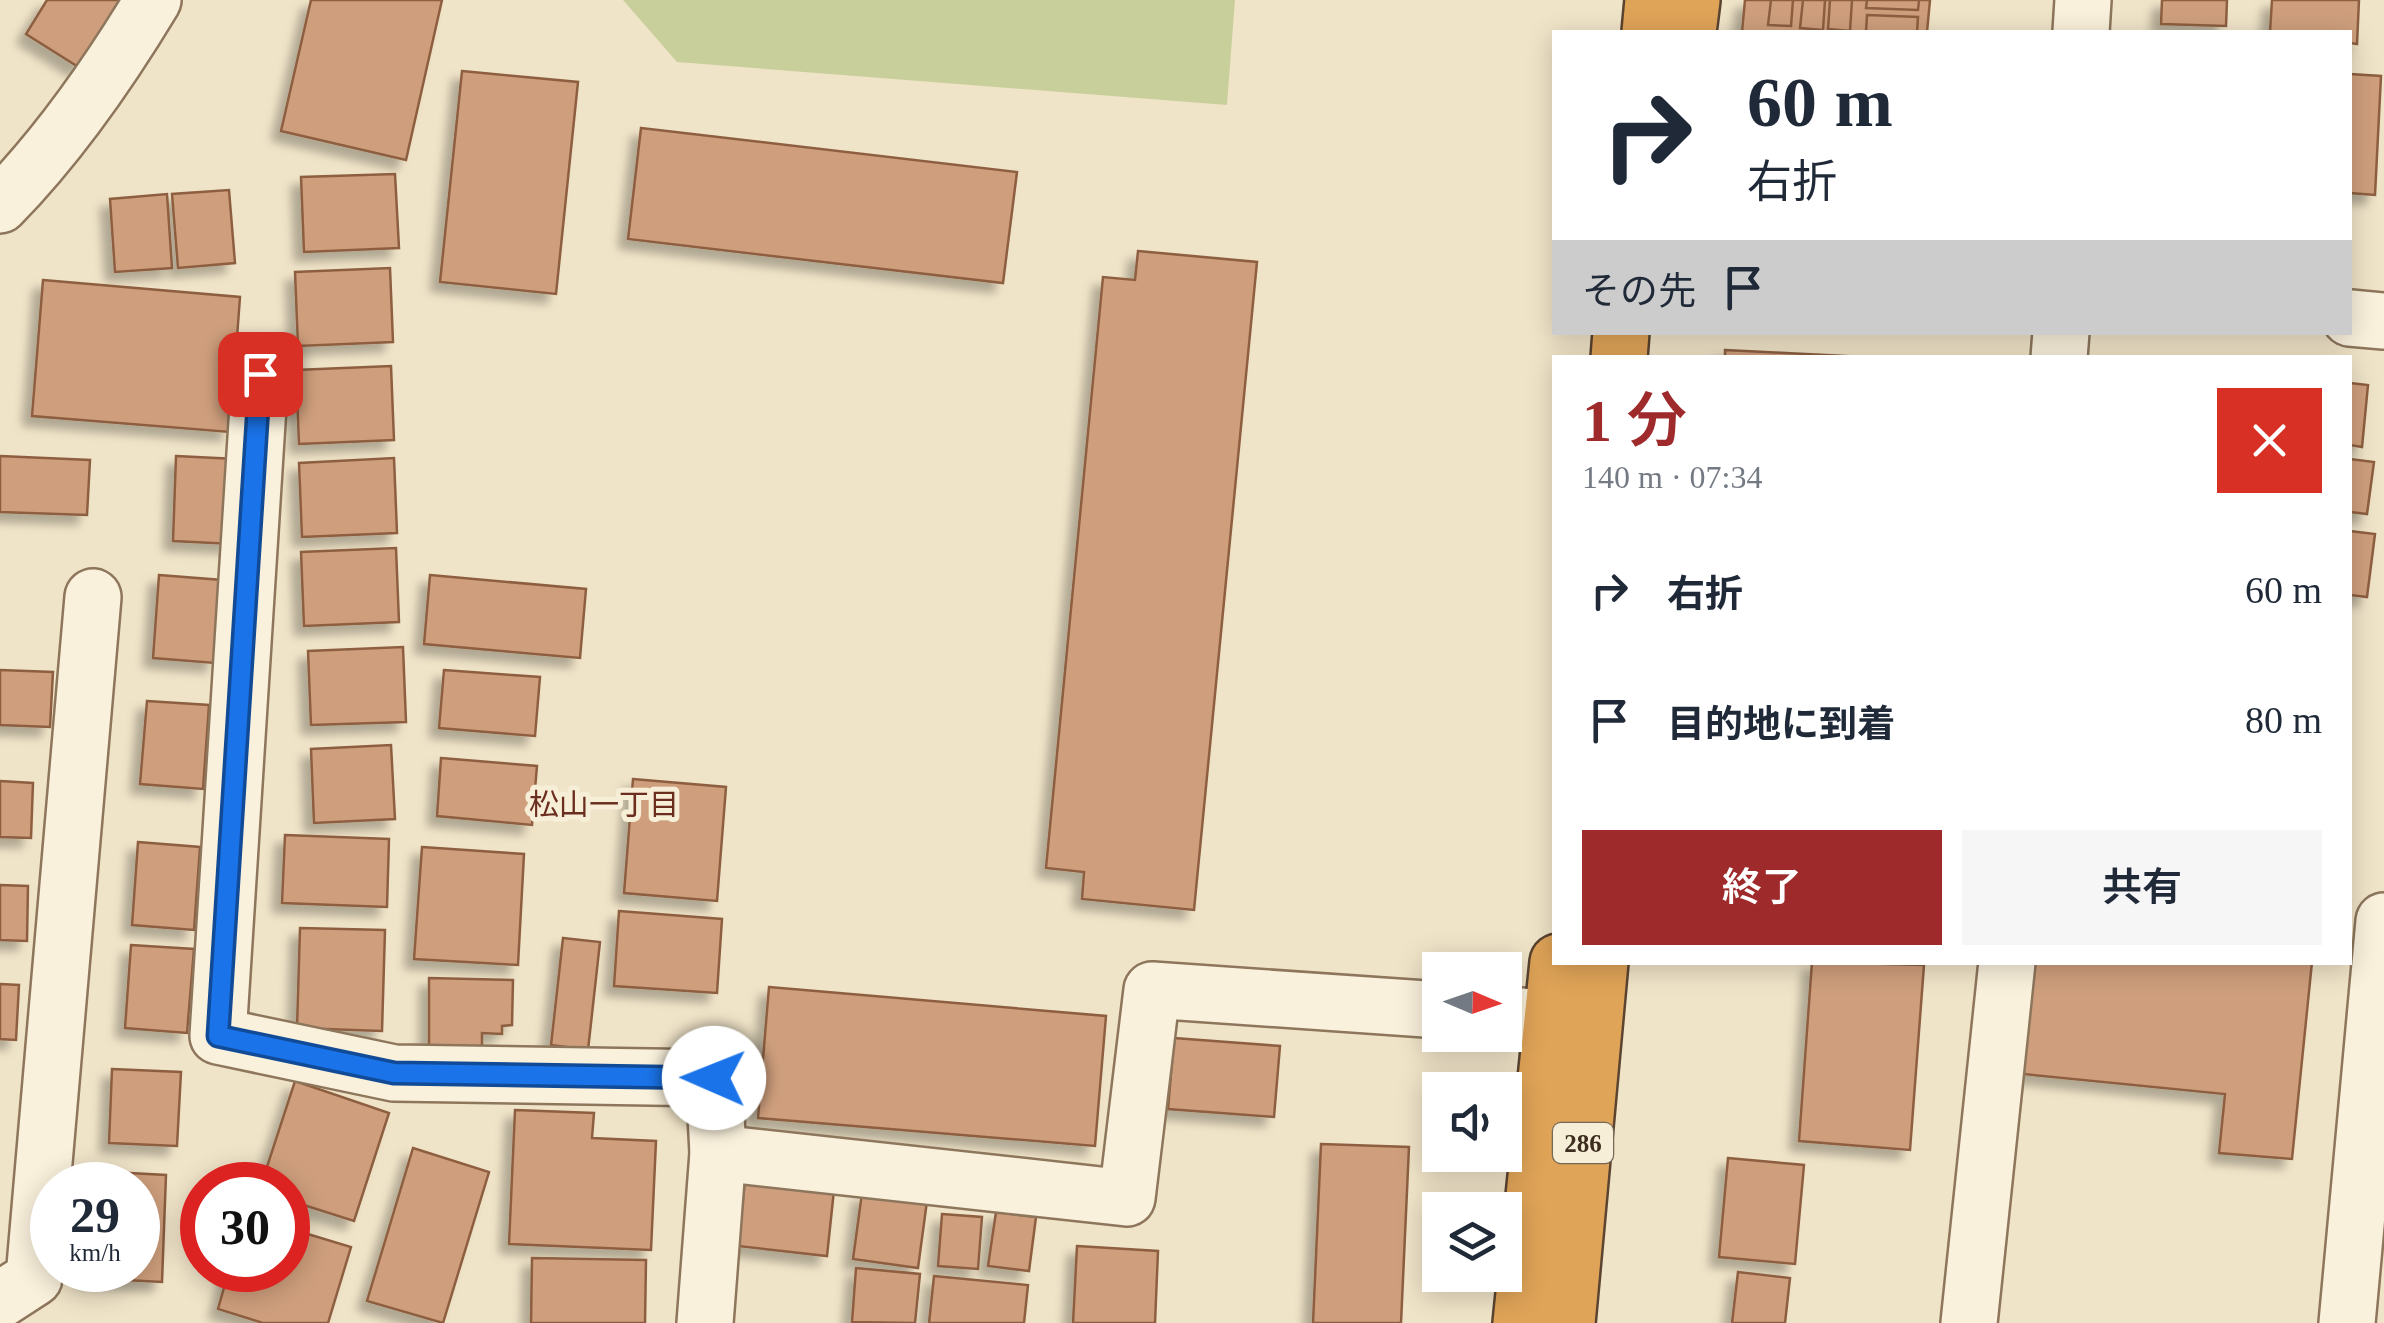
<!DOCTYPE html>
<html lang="ja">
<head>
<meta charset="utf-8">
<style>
  :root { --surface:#fff; --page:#f6f6f7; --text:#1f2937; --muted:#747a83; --accent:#9e2a2b }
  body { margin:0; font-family:"Times New Roman","Noto Sans JP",serif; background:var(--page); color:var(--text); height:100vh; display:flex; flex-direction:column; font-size:38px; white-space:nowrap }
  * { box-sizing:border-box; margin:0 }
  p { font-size:32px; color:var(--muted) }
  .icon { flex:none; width:55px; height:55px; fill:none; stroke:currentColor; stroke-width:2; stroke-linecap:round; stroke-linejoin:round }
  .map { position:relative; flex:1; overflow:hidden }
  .side { position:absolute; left:1552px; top:355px; width:800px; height:610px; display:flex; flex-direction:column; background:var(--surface); border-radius:0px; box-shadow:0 5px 25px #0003 }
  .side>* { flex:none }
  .banner { position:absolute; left:1552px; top:30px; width:800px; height:305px; border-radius:0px; box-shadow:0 5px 25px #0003; background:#fff; color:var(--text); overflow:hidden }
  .needle { width:65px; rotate:92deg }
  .fabs { position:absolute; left:1422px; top:952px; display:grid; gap:20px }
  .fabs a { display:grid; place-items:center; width:100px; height:100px; border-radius:0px; background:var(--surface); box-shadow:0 5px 25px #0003; font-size:50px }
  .speed { position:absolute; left:30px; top:1162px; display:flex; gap:20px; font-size:50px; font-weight:700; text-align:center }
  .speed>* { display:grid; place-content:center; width:130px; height:130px; border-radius:50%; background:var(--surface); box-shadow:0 5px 25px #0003; line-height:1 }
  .speed small { font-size:25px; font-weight:400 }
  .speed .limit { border:15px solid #d22; background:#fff; color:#111 }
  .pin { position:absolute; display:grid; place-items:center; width:85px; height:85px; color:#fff; margin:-42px; border-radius:20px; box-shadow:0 5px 15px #0006 }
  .me { position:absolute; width:110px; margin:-55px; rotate:271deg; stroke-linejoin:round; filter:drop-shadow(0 0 8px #0008) }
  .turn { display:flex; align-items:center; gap:35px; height:210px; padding:0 30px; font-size:45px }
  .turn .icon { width:130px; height:130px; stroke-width:2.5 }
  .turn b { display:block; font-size:70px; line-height:85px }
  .then { display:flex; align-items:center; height:95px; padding:0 30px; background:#0003; gap:20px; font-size:38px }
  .round { display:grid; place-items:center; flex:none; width:105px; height:105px; border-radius:0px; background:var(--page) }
  .summary { display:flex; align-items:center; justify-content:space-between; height:170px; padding:0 30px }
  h1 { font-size:60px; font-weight:600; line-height:75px; color:var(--accent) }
  .cta { display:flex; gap:20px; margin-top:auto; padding:20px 30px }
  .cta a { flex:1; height:115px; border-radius:0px; background:var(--accent); color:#fff; font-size:40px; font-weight:600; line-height:115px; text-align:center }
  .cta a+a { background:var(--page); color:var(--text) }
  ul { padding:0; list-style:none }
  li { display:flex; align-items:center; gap:30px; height:130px; padding:0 30px }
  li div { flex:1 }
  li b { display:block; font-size:38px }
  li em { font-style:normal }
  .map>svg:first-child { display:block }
  .green { fill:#c9cf9b }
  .building { fill:#cf9f7d; stroke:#8d5f41; stroke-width:2.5; filter:url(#shadow) }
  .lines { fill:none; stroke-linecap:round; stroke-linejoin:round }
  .minor-casing { stroke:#8d765c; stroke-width:60 }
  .highway-casing { stroke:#5b4430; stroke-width:60 }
  .minor { stroke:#faf1dc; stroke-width:55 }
  .highway { stroke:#e0a458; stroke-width:55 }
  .route-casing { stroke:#114b97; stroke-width:25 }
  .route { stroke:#1a73e8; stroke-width:18 }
  .labels { text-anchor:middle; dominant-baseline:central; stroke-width:10; stroke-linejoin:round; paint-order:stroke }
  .shield { fill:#f7eed8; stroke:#756857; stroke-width:2.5 }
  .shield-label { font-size:25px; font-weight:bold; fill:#3d2e20 }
  .neighbourhood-label { font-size:30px; fill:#6b2e1e; stroke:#f7eed8 }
</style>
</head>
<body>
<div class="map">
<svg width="2384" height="1323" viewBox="0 0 2384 1323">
  <defs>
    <filter id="shadow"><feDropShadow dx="-9" dy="9" stdDeviation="5" flood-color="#0004"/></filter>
  </defs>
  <rect width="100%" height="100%" fill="#f0e4c8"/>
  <polygon class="green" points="623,0 1235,0 1227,105 677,62"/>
  <g class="building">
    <polygon points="47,0 122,0 80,68 26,34"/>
    <polygon points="311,0 442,0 406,160 281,131"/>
    <polygon points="1745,0 1930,0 1927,32 1742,32"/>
    <polygon points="1771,0 1793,0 1791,26 1768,25"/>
    <polygon points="1803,0 1825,0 1823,30 1800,28"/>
    <polygon points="1830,0 1852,0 1850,31 1828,29"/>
    <polygon points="1867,0 1919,0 1918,10 1866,8"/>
    <polygon points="2162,0 2227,0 2226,26 2161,24"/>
    <polygon points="2272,0 2359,0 2357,44 2350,43 2350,32 2270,32"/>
    <polygon points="1867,15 1918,17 1917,32 1866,32"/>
    <polygon points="462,71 578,82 556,294 440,282"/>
    <polygon points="2350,74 2381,76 2375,195 2350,193"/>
    <polygon points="641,128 1017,172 1003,283 628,239"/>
    <polygon points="395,174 399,248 304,252 301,177"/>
    <polygon points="229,190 235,263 178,268 172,194"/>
    <polygon points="167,194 172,268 115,272 110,199"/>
    <polygon points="1138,251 1257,262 1194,910 1082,899 1084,872 1046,868 1103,277 1135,280"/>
    <polygon points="390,268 393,342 298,346 295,272"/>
    <polygon points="43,280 240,297 230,432 32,416"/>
    <polygon points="1725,350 1865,357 1725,358"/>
    <polygon points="391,366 394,440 299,444 296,370"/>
    <polygon points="2350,383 2368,385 2362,447 2350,445"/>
    <polygon points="0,456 90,460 87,515 0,512"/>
    <polygon points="176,456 236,459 233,544 173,541"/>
    <polygon points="394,458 397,533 302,537 299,463"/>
    <polygon points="2350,459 2374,462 2367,514 2350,512"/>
    <polygon points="2350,531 2375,534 2367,597 2350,595"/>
    <polygon points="396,548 399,622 304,626 301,552"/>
    <polygon points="159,575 222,580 215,663 153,658"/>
    <polygon points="430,575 586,589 580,658 424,644"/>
    <polygon points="403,647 406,722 311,725 308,651"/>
    <polygon points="0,670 53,672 50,727 0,725"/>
    <polygon points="444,670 540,677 535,736 439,728"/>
    <polygon points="147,701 209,705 203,789 140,784"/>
    <polygon points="391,745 395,819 314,823 311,749"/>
    <polygon points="441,758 537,766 532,825 437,816"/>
    <polygon points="633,779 726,787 717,901 624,893"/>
    <polygon points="0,781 33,783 31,838 0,837"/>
    <polygon points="285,835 389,839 387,907 282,903"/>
    <polygon points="138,842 200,847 194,930 132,925"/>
    <polygon points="422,847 524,854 518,965 414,959"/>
    <polygon points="0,885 28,886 27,941 0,940"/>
    <polygon points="619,911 722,919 717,993 614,986"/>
    <polygon points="300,928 385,930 382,1031 297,1028"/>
    <polygon points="563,938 600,942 588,1050 551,1045"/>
    <polygon points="131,945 194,949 187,1033 125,1028"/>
    <polygon points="1812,962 1924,965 1910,1150 1799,1141"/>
    <polygon points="2024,962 2312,962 2292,1159 2219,1153 2225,1094 2013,1073"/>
    <polygon points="429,978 513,980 512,1025 502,1026 502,1034 482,1033 482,1051 429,1050"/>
    <polygon points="0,984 19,985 16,1040 0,1039"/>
    <polygon points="769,987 1106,1016 1095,1146 758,1118"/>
    <polygon points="1174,1038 1280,1046 1274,1117 1168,1109"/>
    <polygon points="112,1069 181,1072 177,1146 109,1143"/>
    <polygon points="295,1081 389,1113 354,1221 288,1200 288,1185 261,1185"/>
    <polygon points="515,1110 594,1113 592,1138 656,1141 651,1250 509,1244"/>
    <polygon points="1321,1144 1409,1147 1401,1323 1313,1323"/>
    <polygon points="413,1148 489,1172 443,1323 367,1301"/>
    <polygon points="1728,1158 1804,1165 1795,1264 1719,1257"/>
    <polygon points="92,1171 166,1175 162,1282 87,1278 88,1270 138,1270 138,1185 91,1185"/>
    <polygon points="745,1180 834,1190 827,1256 738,1246"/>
    <polygon points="862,1193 927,1201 918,1268 853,1259"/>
    <polygon points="996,1212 1036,1217 1029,1271 988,1266"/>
    <polygon points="942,1214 982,1217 978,1269 938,1266"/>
    <polygon points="288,1228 351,1247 328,1323 263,1323 218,1309 229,1270 288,1270"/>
    <polygon points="1077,1246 1158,1251 1155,1323 1073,1323"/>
    <polygon points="532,1258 646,1260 645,1323 531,1323"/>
    <polygon points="856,1268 920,1274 915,1323 852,1322"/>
    <polygon points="1738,1272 1790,1278 1785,1323 1732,1323"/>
    <polygon points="934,1276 1028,1285 1024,1323 929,1323"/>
  </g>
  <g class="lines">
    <g class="minor-casing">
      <g id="minor">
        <polyline points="2081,32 2083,0"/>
        <path d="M0,205C60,144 109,73 153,0"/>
        <polyline points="2350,318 2384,321"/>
        <polyline points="2059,358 2061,332"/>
        <polyline points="260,375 218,1036 394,1073 714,1078 718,1153 705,1323"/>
        <polyline points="1505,1015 1553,1018"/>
        <polyline points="718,1153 1127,1198 1152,990 1440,1010"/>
        <polyline points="0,1300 34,1278 93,597"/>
        <polyline points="1969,1323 2007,962"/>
        <polyline points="2347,1323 2384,921"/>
      </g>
    </g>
    <g class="highway-casing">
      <g id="highway">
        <polyline points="1650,32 1653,0"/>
        <polyline points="1688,32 1692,0"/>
        <polyline points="1619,358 1621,332"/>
        <polyline points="1521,1323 1558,962"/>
        <polyline points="1567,1323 1600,962"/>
      </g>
    </g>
    <use href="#minor" class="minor"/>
    <use href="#highway" class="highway"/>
  </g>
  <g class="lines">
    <g class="route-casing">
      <polyline id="route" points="260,374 218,1036 394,1073 714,1078"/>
    </g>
    <use href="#route" class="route"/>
  </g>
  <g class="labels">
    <rect class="shield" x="1553" y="1123" width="60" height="40" rx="8"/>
    <g class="shield-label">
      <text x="1583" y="1143">286</text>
    </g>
    <g class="neighbourhood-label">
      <text x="604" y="804">松山一丁目</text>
    </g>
  </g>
</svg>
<div class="fabs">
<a><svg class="needle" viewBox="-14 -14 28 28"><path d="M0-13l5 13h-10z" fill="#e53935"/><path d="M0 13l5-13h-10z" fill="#747a83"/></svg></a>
<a><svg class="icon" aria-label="sound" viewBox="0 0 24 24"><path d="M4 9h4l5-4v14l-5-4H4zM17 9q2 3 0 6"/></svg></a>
<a><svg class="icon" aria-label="layers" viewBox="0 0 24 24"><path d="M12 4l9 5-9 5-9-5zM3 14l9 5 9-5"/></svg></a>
</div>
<div class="speed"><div>29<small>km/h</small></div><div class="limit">30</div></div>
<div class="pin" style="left:260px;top:374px;background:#d93025"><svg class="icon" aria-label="arrive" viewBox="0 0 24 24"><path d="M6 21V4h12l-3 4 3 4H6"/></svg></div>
<svg class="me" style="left:714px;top:1078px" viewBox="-20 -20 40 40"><circle r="19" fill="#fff"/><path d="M0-13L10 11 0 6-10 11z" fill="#1a73e8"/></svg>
<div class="banner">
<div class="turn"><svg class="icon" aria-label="right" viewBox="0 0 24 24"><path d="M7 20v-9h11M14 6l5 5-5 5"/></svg><div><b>60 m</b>右折</div></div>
<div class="then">その先<svg class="icon" aria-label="arrive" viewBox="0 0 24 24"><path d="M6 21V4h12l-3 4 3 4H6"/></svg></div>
</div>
<section class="side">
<div class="summary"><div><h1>1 分</h1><p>140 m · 07:34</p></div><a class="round" style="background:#d93025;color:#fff"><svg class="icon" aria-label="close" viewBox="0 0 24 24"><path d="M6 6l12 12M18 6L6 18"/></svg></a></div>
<ul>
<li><svg class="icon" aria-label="right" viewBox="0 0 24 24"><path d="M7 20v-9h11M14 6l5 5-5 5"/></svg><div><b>右折</b></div><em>60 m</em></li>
<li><svg class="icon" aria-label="arrive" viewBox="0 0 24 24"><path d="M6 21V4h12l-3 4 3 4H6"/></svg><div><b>目的地に到着</b></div><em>80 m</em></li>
</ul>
<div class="cta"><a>終了</a><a>共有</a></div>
</section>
</div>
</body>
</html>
